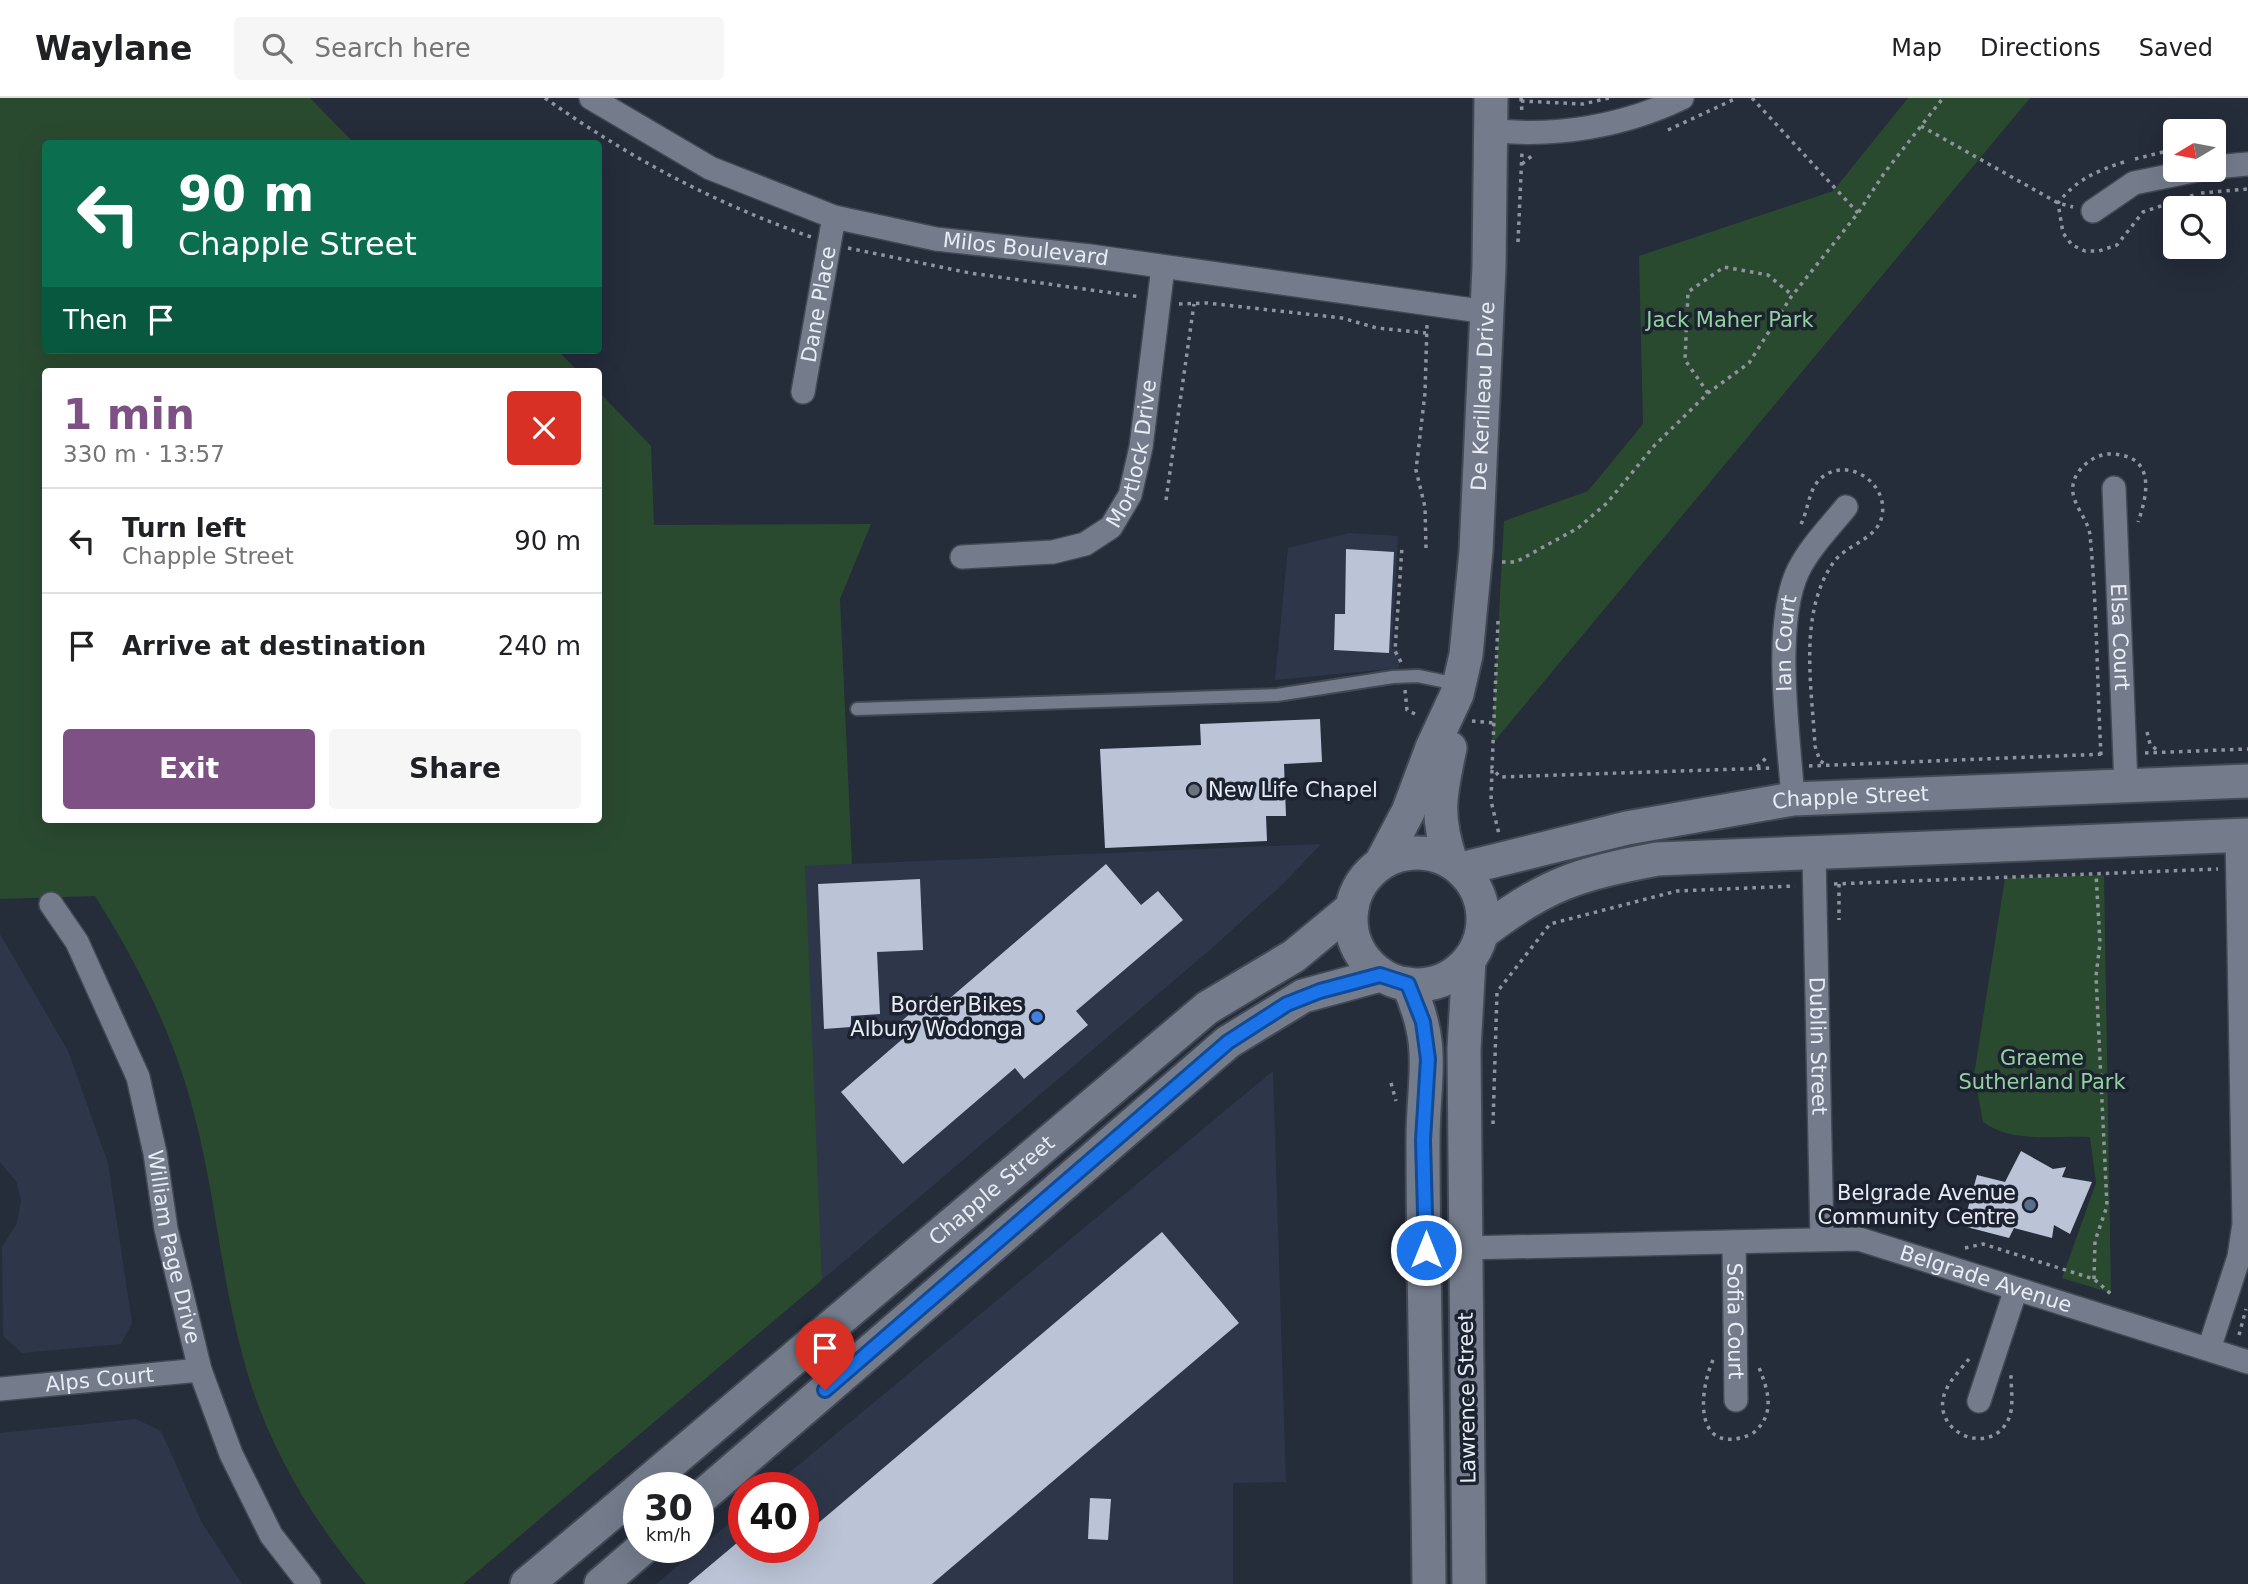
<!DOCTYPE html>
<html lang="en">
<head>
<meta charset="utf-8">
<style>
  :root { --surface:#fff; --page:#f6f6f6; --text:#202124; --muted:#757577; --line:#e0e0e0; --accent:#7d5184 }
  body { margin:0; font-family:"DejaVu Sans",sans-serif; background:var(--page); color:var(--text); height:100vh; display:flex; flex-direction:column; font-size:26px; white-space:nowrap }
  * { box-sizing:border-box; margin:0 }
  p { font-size:23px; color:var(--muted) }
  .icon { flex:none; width:38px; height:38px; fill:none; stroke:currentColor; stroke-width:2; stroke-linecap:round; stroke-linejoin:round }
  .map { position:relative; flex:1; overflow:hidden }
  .panel { position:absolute; left:42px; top:270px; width:560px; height:455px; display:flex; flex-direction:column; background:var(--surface); border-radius:7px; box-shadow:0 7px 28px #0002 }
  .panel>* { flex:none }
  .top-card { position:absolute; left:42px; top:42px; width:560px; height:214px; border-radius:7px; box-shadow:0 7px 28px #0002; background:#0b6e4f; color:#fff; overflow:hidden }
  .needle { width:46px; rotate:260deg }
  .controls { position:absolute; left:2163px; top:21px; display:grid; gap:14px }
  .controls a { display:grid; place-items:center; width:63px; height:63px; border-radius:7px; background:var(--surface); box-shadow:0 7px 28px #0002; font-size:35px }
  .speed { position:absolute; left:623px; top:1374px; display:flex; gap:14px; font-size:35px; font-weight:700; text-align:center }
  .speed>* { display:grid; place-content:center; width:91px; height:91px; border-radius:50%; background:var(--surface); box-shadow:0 7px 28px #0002; line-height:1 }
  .speed small { font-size:18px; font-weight:400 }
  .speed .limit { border:10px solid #d22; background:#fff; color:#111 }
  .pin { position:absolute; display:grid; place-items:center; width:60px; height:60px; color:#fff; margin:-72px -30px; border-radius:50% 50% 50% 0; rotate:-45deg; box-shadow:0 0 7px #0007 }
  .pin .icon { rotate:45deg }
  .me { position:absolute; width:77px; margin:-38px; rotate:0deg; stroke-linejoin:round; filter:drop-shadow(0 0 5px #0008) }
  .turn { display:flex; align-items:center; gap:24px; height:147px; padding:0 21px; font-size:32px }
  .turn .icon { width:91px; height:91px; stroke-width:2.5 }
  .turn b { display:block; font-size:49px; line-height:60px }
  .then { display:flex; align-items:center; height:66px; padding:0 21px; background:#0003; gap:14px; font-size:26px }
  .round { display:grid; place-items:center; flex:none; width:74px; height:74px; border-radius:7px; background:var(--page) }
  .summary { display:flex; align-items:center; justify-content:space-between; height:119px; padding:0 21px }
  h1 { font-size:42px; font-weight:800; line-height:52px; color:var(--accent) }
  .primary-button { display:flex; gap:14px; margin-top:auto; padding:14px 21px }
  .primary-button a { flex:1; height:80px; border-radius:7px; background:var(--accent); color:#fff; font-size:28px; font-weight:800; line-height:80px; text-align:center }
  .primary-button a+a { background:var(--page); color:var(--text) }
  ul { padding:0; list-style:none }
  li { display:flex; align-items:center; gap:21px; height:105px; padding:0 21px; border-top:2px solid var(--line) }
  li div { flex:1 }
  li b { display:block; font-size:26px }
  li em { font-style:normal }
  header { display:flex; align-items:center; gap:42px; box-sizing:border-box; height:98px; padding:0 35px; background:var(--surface); border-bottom:2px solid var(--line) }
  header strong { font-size:33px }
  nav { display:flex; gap:38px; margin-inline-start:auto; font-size:24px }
  .search { width:490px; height:63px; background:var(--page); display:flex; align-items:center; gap:18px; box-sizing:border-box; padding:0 24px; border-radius:7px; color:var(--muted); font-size:26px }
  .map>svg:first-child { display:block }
  .built { fill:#2e374a }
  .green { fill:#2a4a30 }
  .building { fill:#bbc4d6 }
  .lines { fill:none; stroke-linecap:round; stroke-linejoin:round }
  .lane-casing { stroke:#424854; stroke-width:16 }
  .street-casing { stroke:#424854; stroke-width:26 }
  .secondary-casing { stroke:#424854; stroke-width:37 }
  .path { stroke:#8f94a0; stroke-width:3.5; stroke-dasharray:3.5 5; stroke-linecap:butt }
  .lane { stroke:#747c8c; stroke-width:12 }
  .street { stroke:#747c8c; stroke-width:23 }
  .secondary { stroke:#747c8c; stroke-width:33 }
  .route-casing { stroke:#114b97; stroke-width:18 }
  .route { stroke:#1a73e8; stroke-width:12 }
  .worship-dot { fill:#6b7280; stroke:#1c2230; stroke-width:2.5 }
  .shop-dot { fill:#3f7fe0; stroke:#1c2230; stroke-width:2.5 }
  .service-dot { fill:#5c6f8a; stroke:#1c2230; stroke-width:2.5 }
  .labels { text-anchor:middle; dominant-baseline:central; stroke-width:7; stroke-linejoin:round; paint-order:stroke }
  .street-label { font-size:21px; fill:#e7ecf5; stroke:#1c2230 }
  .park-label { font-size:21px; fill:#91d29d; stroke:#1c2230 }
  .poi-label { font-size:21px; fill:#e7ecf5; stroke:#1c2230; text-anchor:end }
</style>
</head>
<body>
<header>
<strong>Waylane</strong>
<div class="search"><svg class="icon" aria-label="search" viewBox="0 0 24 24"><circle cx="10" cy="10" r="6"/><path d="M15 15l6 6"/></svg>Search here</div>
<nav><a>Map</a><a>Directions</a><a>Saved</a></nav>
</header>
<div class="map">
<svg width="2248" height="1486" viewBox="0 0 2248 1486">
  <rect width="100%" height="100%" fill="#252c3a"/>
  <g class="built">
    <polygon points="1349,435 1398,438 1392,551 1400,552 1399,570 1275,582 1288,450"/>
    <polygon points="1321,746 1284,785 1211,851 822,1182 804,768"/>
    <polygon points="0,836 68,953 108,1065 132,1225 121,1246 22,1255 3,1238 2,1149 17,1125 21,1102 16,1083 0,1064"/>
    <polygon points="1273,973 1286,1384 1233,1385 1233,1486 656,1486 744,1413 744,1449 803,1449 803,1390 772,1389"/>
    <polygon points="136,1321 161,1333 202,1425 242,1486 0,1486 0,1335"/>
  </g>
  <g class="green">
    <path d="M0,0H310L354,45L46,46V252H557L578,273H46V721H598L599,294L651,348L654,427L871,426L840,501L852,766L805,768L822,1182L463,1486H366C310,1419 265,1344 243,1259C219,1172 214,1080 188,994C167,923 134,860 95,798L0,801Z"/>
    <polygon points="1908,0 2030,0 1492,646 1504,423 1588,393 1643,326 1639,158 1833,93"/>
    <path d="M2104,777L2111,1195L2062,1180L2096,1085L2090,1039C2055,1037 2013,1046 1983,1024L1974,977L2005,780Z"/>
  </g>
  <g class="building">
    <polygon points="1346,451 1394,454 1389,555 1334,552 1335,516 1345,516"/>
    <polygon points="1320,621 1322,664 1284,666 1286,718 1266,718 1267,743 1105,750 1100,651 1201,647 1200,626"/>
    <polygon points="1106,766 1141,807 1158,793 1183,822 1076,913 1088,927 1024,981 1015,970 903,1066 841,994 906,938 897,927 933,896 942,907"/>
    <polygon points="920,781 923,852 877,854 880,916 851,918 851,929 824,931 818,786"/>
    <polygon points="2021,1053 2053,1071 2066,1069 2062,1079 2092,1084 2070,1136 2054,1127 2052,1140 2014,1130 2009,1140 1963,1128 1977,1077 2005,1084"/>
    <polygon points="1162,1134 1239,1225 932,1486 688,1486 744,1439 744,1449 803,1449 803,1438"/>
    <polygon points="1090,1400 1111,1401 1108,1442 1088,1441"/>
  </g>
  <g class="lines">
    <g class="lane-casing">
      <polyline id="lane" points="857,611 1277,597 1393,579 1418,578 1457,586"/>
    </g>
    <g class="street-casing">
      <g id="street">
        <path id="s1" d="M591,0L710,70L834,119L936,141L1090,158L1487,214"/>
        <path d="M1491,32C1555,40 1624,28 1682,0"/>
        <polyline points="2214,69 2248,66"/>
        <polyline points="2093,113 2134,85 2198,72"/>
        <path id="s2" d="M803,294L834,119"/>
        <path id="s3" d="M2114,390L2126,687"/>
        <path id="s4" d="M962,459L1053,454L1085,446L1111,429L1130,397L1141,349L1163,169"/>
        <path id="s5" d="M1793,701C1789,640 1772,528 1798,473C1810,449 1829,430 1846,409"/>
        <path id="s6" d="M1814,756L1822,1141"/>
        <path id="s7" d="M51,806L77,844L138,979L155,1055L166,1131L200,1272L231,1356L271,1437L309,1486"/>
        <path id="s8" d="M1734,1144L1736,1302"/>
        <path id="s9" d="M1465,1150L1859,1141L2248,1264"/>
        <polyline points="2209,1251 2239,1159 2244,1126 2237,737"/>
        <path id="s10" d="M0,1291L200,1272"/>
        <polyline points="1979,1303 2016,1191"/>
      </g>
    </g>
    <g class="secondary-casing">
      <g id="secondary">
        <path d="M1450,650C1440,696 1435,718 1451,764"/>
        <circle cx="1417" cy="821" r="66"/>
        <path id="s11" d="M1381,765L1408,714L1432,650L1457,596L1466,557L1476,453L1489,169L1491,0"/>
        <path id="s12" d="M1461,771L1627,730L1793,701L2248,683"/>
        <path d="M1482,835C1545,786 1579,776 1657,761L2248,737"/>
        <path d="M1408,886C1437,951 1423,977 1423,1043C1423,1190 1428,1338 1429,1486"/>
        <path id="s13" d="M641,1390L1207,910L1294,858L1352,810"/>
        <polyline points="698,1402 1228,944 1303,898 1380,877"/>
        <polyline points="527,1486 639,1392"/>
        <polyline points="601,1486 644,1449"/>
        <polyline points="1469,1486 1464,951 1469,862"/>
      </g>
    </g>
    <g class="path">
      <path d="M545,0C630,60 712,104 811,139"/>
      <polyline points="1521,0 1522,15"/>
      <polyline points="1752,0 1858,115"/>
      <polyline points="1521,3 1583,6 1609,0"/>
      <polyline points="1921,28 2058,105 2073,109"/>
      <polyline points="1668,32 1737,0"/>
      <polyline points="2135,61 2175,51"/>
      <path d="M2124,64C2096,73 2076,82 2058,105L2063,135L2072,147L2085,153H2099L2117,147L2143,114L2194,97"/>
      <polyline points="1522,66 1534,56"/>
      <polyline points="2201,95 2248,91"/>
      <polyline points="1518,144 1522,54"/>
      <polyline points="848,150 970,175 1141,199"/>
      <polyline points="1179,206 1207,205 1342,220 1377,230 1426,235"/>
      <polyline points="1708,295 1685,262 1688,194 1724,169 1768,177 1792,197"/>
      <polyline points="1166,402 1194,206"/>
      <path d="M1801,426C1808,413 1808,394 1819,382C1845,356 1889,384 1882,418C1877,442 1846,446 1833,465C1798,516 1812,590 1815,648L1820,663L1825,666"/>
      <polyline points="1426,450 1425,409 1416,372 1425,295 1427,227"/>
      <polyline points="1502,464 1516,464 1578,430 1607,405 1654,348 1708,295 1749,265 1791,199 1858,115 1885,74 1943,0"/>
      <polyline points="1498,523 1492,670 1500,679 1770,670"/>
      <polyline points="1401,564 1395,553 1402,449"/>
      <polyline points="1405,592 1407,612 1419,618"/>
      <polyline points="1472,623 1494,625"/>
      <polyline points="2147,634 2150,646 2158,653"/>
      <polyline points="2145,655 2248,651"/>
      <path d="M2101,657C2097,584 2097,510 2090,437C2088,420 2070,405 2073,387C2075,371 2095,355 2111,356C2156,357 2148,396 2138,424"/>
      <polyline points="1809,668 2106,656"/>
      <polyline points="1757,669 1768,658"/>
      <polyline points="1492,672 1491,703 1499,736"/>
      <polyline points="1834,786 2218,771"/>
      <polyline points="1839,786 1839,822"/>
      <polyline points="1391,985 1396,1003"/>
      <polyline points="1493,1026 1497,894 1550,826 1677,793 1795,788"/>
      <polyline points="1965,1150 1983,1146 2094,1181 2112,1197"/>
      <polyline points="2094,1181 2095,1143 2107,1108 2096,878 2100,845 2096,776"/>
      <polyline points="2239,1237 2246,1211"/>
      <path d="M1969,1261C1961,1271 1951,1281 1946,1292C1927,1333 1991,1362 2009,1320C2014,1308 2011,1290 2011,1277"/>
      <path d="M1713,1262C1698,1296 1694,1360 1752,1336C1777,1316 1768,1292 1758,1267"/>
    </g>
    <use href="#lane" class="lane"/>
    <use href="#street" class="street"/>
    <use href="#secondary" class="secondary"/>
  </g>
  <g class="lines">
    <g class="route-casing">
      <polyline id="route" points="825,1292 1228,944 1287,906 1320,893 1380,877 1408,886 1423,924 1428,961 1423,1042 1426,1152"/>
    </g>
    <use href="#route" class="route"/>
  </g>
  <circle class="worship-dot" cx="1194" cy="692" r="7"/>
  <circle class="shop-dot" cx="1037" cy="919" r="7"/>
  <circle class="service-dot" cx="2030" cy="1107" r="7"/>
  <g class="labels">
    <g class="street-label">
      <text stroke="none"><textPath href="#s1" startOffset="466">Milos Boulevard</textPath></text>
      <text stroke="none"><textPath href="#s2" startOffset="89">Dane Place</textPath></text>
      <text stroke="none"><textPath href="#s11" startOffset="485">De Kerilleau Drive</textPath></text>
      <text stroke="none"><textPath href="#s4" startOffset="233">Mortlock Drive</textPath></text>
      <text stroke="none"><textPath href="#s3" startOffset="149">Elsa Court</textPath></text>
      <text stroke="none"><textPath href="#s5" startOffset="156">Ian Court</textPath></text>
      <text stroke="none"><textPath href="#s12" startOffset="397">Chapple Street</textPath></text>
      <text stroke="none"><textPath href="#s6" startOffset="192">Dublin Street</textPath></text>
      <text stroke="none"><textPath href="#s13" startOffset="460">Chapple Street</textPath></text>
      <text stroke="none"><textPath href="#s7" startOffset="368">William Page Drive</textPath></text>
      <text stroke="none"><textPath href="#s9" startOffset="527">Belgrade Avenue</textPath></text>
      <text stroke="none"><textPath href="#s8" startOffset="79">Sofia Court</textPath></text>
      <text stroke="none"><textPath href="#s10" startOffset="100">Alps Court</textPath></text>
      <text transform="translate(1467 1300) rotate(-91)">Lawrence Street</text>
    </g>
    <g class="park-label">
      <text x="1730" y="222">Jack Maher Park</text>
      <text x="2042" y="960">Graeme<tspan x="2042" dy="24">Sutherland Park</tspan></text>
    </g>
    <g class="poi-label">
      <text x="1208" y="692" text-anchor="start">New Life Chapel</text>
      <text x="1023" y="907">Border Bikes<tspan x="1023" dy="24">Albury Wodonga</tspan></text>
      <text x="2016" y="1095">Belgrade Avenue<tspan x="2016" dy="24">Community Centre</tspan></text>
    </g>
  </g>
</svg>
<div class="controls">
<a><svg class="needle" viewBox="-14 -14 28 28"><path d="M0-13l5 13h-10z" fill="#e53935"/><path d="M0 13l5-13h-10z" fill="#757577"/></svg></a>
<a><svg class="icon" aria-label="search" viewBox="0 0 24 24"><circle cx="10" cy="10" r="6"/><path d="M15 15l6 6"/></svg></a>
</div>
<div class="speed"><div>30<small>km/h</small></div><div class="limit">40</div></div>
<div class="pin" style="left:825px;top:1292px;background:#d93025"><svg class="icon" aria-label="arrive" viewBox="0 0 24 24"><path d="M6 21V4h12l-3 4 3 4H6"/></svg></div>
<svg class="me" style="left:1426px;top:1152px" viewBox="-20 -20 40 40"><circle r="17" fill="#1a73e8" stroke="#fff" stroke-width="3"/><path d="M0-11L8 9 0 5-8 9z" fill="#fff"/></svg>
<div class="top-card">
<div class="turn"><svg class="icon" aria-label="left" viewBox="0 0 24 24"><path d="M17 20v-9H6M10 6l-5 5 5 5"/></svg><div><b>90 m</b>Chapple Street</div></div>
<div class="then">Then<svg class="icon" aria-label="arrive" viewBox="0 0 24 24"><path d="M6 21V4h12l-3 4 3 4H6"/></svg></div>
</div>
<section class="panel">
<div class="summary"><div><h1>1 min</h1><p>330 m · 13:57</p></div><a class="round" style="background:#d93025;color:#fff"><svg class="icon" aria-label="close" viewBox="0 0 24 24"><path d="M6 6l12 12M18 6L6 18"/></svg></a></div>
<ul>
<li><svg class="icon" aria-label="left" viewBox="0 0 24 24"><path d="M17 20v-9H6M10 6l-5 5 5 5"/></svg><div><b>Turn left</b><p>Chapple Street</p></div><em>90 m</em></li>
<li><svg class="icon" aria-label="arrive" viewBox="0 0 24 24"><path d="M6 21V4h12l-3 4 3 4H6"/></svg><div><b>Arrive at destination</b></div><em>240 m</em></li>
</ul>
<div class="primary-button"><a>Exit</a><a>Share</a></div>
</section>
</div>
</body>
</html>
